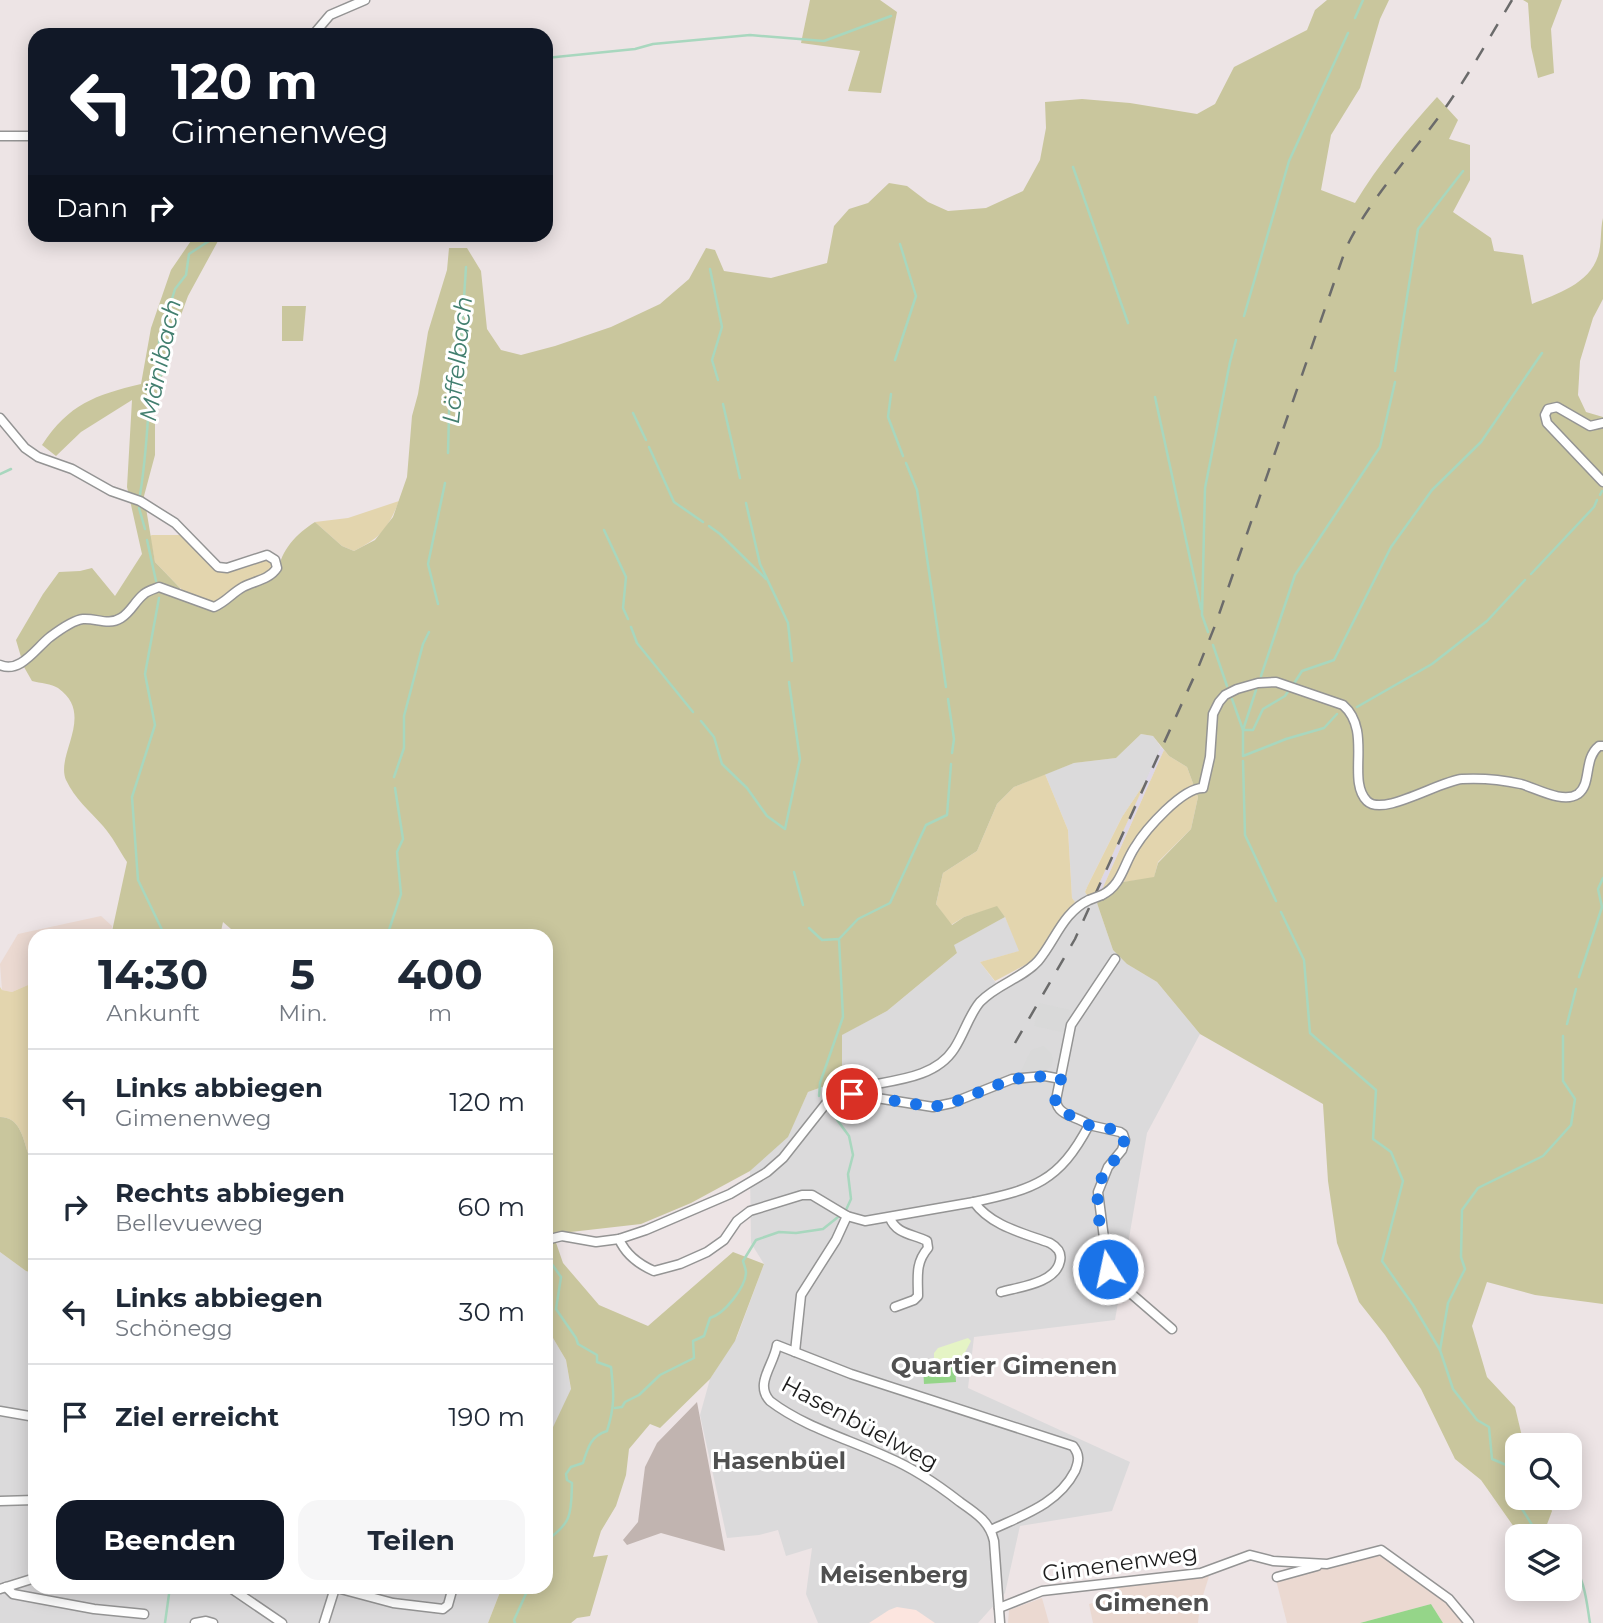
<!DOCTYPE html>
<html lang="de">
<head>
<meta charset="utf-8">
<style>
  :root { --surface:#fff; --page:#f6f6f7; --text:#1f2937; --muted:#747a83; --line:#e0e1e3; --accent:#111827 }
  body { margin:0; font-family:Montserrat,sans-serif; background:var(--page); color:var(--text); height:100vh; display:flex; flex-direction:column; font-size:26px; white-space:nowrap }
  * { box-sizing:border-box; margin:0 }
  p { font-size:23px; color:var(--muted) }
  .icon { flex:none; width:38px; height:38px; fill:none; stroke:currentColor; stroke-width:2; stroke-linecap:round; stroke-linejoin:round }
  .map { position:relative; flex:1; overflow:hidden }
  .details { position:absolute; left:28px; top:929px; width:525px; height:665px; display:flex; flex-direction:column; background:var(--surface); border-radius:21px; box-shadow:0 4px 18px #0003 }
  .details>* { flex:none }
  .hud { position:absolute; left:28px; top:28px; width:525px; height:214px; border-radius:21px; box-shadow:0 4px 18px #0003; background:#111827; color:#fff; overflow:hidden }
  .fabs { position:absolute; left:1505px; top:1433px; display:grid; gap:14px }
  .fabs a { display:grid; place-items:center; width:77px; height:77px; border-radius:14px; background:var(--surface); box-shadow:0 4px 18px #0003; font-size:35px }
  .pin { position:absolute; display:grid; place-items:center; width:60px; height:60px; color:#fff; margin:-30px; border:4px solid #fff; border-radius:50%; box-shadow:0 2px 7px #0007 }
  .me { position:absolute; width:77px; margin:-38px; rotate:350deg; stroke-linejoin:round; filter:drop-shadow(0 0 5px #0008) }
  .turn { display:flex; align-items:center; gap:24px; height:147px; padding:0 28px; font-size:32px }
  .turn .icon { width:91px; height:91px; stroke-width:2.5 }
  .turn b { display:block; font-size:49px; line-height:60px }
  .then { display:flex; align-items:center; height:66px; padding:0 28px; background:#0003; gap:14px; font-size:26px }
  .eta { display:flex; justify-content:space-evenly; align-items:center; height:119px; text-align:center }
  .eta b { font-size:42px; font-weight:700; line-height:49px }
  .primary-button { display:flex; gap:14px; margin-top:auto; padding:14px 28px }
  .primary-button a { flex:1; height:80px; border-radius:21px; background:var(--accent); color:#fff; font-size:28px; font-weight:700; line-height:80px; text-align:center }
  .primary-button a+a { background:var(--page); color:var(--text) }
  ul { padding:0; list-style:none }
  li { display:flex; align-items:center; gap:21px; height:105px; padding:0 28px; border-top:2px solid var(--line) }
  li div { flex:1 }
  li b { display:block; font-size:26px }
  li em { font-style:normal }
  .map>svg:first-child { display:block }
  .residential { fill:#dbdadb }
  .industrial { fill:#ddd7e6 }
  .education { fill:#fce5df }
  .construction { fill:#c1b4b0 }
  .farmland { fill:#ebd9d1 }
  .grass { fill:#e3d5ae }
  .forest { fill:#c9c69d }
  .park { fill:#e5f4c5 }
  .pitch { fill:#95d589 }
  .parking { fill:#d9d9d9 }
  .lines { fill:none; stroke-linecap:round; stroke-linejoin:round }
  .stream { stroke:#a8d7be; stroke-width:2.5 }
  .minor-casing { stroke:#949494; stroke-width:11 }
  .minor { stroke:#fff; stroke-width:8 }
  .rail { stroke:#6b6b6b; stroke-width:2.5; stroke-dasharray:14 14; stroke-linecap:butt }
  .minor-bridge-casing { stroke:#949494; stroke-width:11; stroke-linecap:butt }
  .minor-bridge { stroke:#fff; stroke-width:8 }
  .route { stroke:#1a73e8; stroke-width:12; stroke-dasharray:0 21.6 }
  .labels { text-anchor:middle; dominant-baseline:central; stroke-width:6; stroke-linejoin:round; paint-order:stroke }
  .street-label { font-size:23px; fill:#1d1d1d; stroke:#fff }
  .water-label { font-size:24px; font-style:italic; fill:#427f6f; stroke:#fff }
  .neighbourhood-label { font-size:24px; font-weight:bold; fill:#505050; stroke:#fff }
</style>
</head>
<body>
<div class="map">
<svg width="1603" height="1623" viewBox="0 0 1603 1623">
  <rect width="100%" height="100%" fill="#ede4e5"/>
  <g class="residential">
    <polygon points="1141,734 1153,736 1161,747 1146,781 1122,817 1088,885 1085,892 1088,897 1075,902 1072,898 1068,830 1045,774 1074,763 1116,758"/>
    <polygon points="1097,903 1113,950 1127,964 1157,982 1200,1034 1147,1133 1115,1320 974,1337 968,1388 1130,1462 1112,1511 1020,1526 1005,1593 978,1623 818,1623 806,1594 812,1548 786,1556 778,1530 759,1535 727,1538 700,1415 710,1379 737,1337 764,1264 751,1243 750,1171 790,1131 808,1092 842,1080 841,1035 887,1011 957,953 953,945 1005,917 1020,951 980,962 999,987 1040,964 1077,909"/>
    <polygon points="0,1252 26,1271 35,1274 35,1587 502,1587 488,1623 0,1623"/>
    <polygon points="546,1332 553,1338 566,1360 571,1390 546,1446"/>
  </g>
  <polygon class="industrial" points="1161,747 1164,750 1101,892 1094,895"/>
  <polygon class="education" points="897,1607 916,1610 935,1623 869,1623 889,1610"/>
  <polygon class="construction" points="697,1402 725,1551 661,1533 627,1545 623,1540 638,1522 645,1467 657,1443"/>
  <g class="farmland">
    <polygon points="101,916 112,926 111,936 35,936 35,982 12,992 2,990 0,964 18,934"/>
    <polygon points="1379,1554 1446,1601 1465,1623 1443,1623 1431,1604 1360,1623 1287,1623 1276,1580"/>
    <polygon points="1210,1573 1200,1605 1198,1623 1093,1623 1089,1604 1115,1597 1117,1586"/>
    <polygon points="1042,1598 1049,1623 1008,1623 1009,1610"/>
  </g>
  <g class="grass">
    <path d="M399,501C388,529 380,538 354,551L342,546L315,522L348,518Z"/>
    <path d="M152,535H180L189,539L216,571C235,571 249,561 267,559L273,565L268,573L217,602L206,604L185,593L155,562L150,536Z"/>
    <polygon points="1164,750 1169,756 1187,767 1194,786 1166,808 1114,882 1101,892"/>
    <polygon points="1045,774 1068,830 1072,898 1075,902 1035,958 1027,964 995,981 980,962 1019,951 1005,917 997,907 964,917 951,925 936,904 943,873 977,851 997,804 1014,787"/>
    <polygon points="1146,781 1094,895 1088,897 1085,892 1088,885 1122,817"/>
    <path d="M1196,791L1198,797L1191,829L1158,862L1154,878L1124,882C1126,873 1129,864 1133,855C1144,828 1173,808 1196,791Z"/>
    <path d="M35,982V1154L28,1153C23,1138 20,1117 0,1117V987L2,990L12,992Z"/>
  </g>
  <g class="forest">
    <polygon points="810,0 880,0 897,12 881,93 848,91 860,51 801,43"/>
    <path d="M1327,0H1389L1380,19L1360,88L1331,135L1321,190L1355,203C1378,165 1407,130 1437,97L1458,120L1449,139L1470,145V180L1453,212L1491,238L1494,251L1523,255L1532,304C1557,294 1589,284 1598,256C1602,244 1600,230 1603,218V299L1593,318L1580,361L1578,395L1586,412L1603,417V1304L1535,1295L1487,1282L1472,1326L1487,1377L1515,1407L1524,1445L1517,1446V1498H1546L1552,1511L1546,1527L1551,1536H1518L1514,1527L1481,1480L1455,1459L1421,1389L1385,1335L1359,1302L1337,1243L1328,1181L1323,1104L1200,1034L1157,982L1127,964L1113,950L1097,903L1123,882L1154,877L1158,863L1191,829L1198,797L1187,767L1169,756L1153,736L1141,734L1116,758L1074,763L1014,787L997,804L977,851L943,873L936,904L952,925L964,917L997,906L1005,917L954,945L957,953L887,1011L842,1035V1080L808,1092L788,1137L750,1171L691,1203L641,1224L553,1234L563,1263L599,1305L648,1326L733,1252L764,1264L735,1341L710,1379L660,1428L650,1424L629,1449L626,1475L616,1506L601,1531L593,1557L608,1555L590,1616L577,1618L571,1623H488L502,1587H546V1442L571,1389L566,1360L553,1338L546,1332V936H239L223,922L220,936H111L127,862C119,850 112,836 103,826C89,810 75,799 66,780C55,754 96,715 58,688C52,684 40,683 32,681L24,667L16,640L43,594L59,572L80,571L92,568L115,596L142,554L127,487L132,400L81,432L56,456L42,445C69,404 95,395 141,384L151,328L171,270L195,235H206L218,241L188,296L166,356L155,415V455L144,496L155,562L180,588L177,597L212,611L278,572C281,550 296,534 315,522L342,546L354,551L375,540L393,517L407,477L412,416L418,394L428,332L447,270L449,248H467L481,271L487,329L501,350L521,355L555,346L611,327L660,304L689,279L706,248L715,250L724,271L771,278L827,263L834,226L849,209L868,203L889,183L907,186L928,202L948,211L986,208L1023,191L1040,160L1046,128L1045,102L1082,99L1130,103L1197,114L1215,104L1234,67L1307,30L1315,10Z"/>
    <polygon points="1523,0 1562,0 1551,29 1554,73 1538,78 1531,47 1528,3"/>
    <polygon points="282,306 306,306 303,341 282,341"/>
    <path d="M0,1117C20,1117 23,1138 28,1153L35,1154V1274L26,1271L0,1252Z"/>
  </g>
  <polygon class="park" points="968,1338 971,1341 959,1364 934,1365 934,1353 938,1348"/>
  <g class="pitch">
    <polygon points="955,1365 956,1382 924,1384 923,1366"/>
    <polygon points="1431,1604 1443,1623 1360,1623"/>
  </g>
  <g class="parking">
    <polygon points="1039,1003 1071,1010 1066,1033 1034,1026"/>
    <polygon points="1044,1046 1052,1054 1053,1060 1051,1067 1044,1071 1021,1071 1031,1050"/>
  </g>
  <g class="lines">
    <g class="stream">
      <polyline points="1355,18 1363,0"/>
      <polyline points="546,58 635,49 653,44 750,35 824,41 891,16"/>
      <polyline points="1073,167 1128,323"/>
      <polyline points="710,269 722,327 712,360 718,380"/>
      <polyline points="1244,316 1289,161 1348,33"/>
      <polyline points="895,360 916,296 900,244"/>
      <polyline points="1395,371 1418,229 1463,171"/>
      <polyline points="891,394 888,417 903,456"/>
      <polyline points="1155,397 1201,609"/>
      <polyline points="723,404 740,478"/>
      <polyline points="633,413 646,440"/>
      <polyline points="649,447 674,502 703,522"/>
      <polyline points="448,453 450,374 461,344 466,267"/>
      <polyline points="906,463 917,490 946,687"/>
      <polyline points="0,474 11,469"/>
      <path d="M140,495C146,459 148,423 150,387L163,373L159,341L175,289L186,275L189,254L209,241"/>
      <polyline points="1600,495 1602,491"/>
      <polyline points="746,503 760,564 788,623 792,661"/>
      <polyline points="139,508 145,529"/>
      <polyline points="709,526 720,534 766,579"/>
      <polyline points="604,530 626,577 623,608 628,619"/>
      <polyline points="147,540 156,581"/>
      <polyline points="1531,574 1594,507 1597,500"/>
      <polyline points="159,598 145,674 155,725 132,797 138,880 165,936"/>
      <polyline points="438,604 428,564 445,483"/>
      <polyline points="631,627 637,643 693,712"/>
      <polyline points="1208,632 1202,615 1205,488 1230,362 1236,340"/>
      <polyline points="1213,645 1227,686"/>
      <polyline points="1261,676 1295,575 1380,447 1395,382"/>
      <polyline points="1293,685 1302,671 1334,660 1391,547 1432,490 1481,442 1542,353"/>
      <polyline points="1256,690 1243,730 1253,730 1263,709 1285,696 1289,690"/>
      <polyline points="948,699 954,739 952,753"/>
      <polyline points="1232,699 1243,730 1243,756 1286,739 1324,728 1337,714"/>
      <polyline points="1357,707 1432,664 1487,621 1525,580"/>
      <polyline points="701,721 714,737 722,764 747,788 767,816 785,829 800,759 789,682"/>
      <polyline points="1243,761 1245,835 1276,901"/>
      <polyline points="394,777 404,748 404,716 423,644 429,632"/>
      <polyline points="794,872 803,905"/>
      <polyline points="1281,912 1304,960 1310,1033 1376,1090 1373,1139 1391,1152 1403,1181 1382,1261 1413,1305 1440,1350 1453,1389 1477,1420 1489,1427 1492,1459 1511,1467 1512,1493 1539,1536"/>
      <polyline points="809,928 822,940 839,939 843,1017 820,1083 819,1096"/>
      <polyline points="387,936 401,894 397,852 403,839 395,788"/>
      <polyline points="839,939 858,919 890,903 926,825 947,815 951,764"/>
      <polyline points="1579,977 1602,907 1598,889 1603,878"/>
      <polyline points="1567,1024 1576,989"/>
      <polyline points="832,1113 849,1136 853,1155 848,1174 851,1199 846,1210"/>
      <polyline points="1440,1350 1448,1303 1465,1269 1461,1257 1462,1210 1478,1188 1543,1156 1571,1125 1575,1099 1563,1081 1563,1036"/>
      <path d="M615,1408L622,1407L625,1402L639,1395L660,1375L694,1358L693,1341L704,1336L710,1318C724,1314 745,1288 746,1273C746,1269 744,1265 743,1261L756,1240L779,1232L796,1233L823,1229L838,1217"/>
      <path d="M1570,1564C1585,1574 1587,1606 1590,1623"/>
      <path d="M546,1569L551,1561L547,1540C573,1522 571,1512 572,1483L567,1480L566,1474L571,1467L583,1463C588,1447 591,1436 607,1431C615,1406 614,1394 611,1367L597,1362V1355L578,1344L576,1338L556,1309L561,1277L549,1260"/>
      <polyline points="165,1623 170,1587"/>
      <polyline points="515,1623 514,1620 529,1587"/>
    </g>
    <g class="minor-casing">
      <g id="minor">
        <polyline points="313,35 330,15 365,0"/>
        <polyline points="0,136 35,136"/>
        <path d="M0,418L25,448L38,457L72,469L111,491L140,501L175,523L218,567L227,568L267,555L275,560L277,568C269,580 254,581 243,587C232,593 226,602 214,607L159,587C154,589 147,591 144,594C135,601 131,612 121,618C108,626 97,618 83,619C73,620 58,631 50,637C36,648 20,674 0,665"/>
        <polyline points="1603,423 1590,426 1557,407 1548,409 1545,415 1547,423 1603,482"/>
        <path d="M1102,895C1122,885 1123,865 1135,847C1146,829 1182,788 1203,788L1210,757L1213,714L1219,702L1225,695L1237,689L1258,683L1276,682L1343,705C1373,731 1346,780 1367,801C1383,817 1439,781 1462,779C1481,778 1503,780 1521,784C1536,788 1563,804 1578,794C1592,784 1583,759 1599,746H1603"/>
        <path d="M852,1094L857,1088C889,1080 934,1080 954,1049C964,1034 969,1015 980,1002C997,984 1023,978 1038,961C1055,941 1063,912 1089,900"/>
        <polyline points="1089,1125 1120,1132 1123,1134 1125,1140 1122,1150 1108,1167 1098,1192 1108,1269 1113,1278 1172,1329"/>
        <path d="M974,1202C1034,1189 1059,1182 1089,1125C1077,1116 1057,1116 1056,1100L1071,1025L1115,959"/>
        <path d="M890,1218C896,1234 913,1234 927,1241L928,1248C915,1263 918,1277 918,1296L914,1300L895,1307"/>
        <path d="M619,1239C626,1255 638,1264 654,1271L680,1264L707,1252L724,1240L737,1221L750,1211L802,1195H812L847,1216L865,1221L974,1202C991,1226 1023,1233 1050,1243C1057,1247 1062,1252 1060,1261C1056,1283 1019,1287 1001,1292"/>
        <polyline points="546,1240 562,1236 596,1242 619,1239 646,1230 730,1194 767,1172 783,1158 828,1101 852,1094 933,1107 952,1103 1012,1079 1045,1076 1061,1079"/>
        <polyline points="795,1352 801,1295 836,1240 847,1216"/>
        <polyline points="0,1411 35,1417"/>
        <polyline points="0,1501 35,1500"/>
        <path d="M991,1530C1023,1515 1058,1504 1075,1471C1079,1461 1080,1455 1073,1446L851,1374L777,1345C774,1365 754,1384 770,1401C804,1427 848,1439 887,1457C913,1468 937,1484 960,1502C976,1513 990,1522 994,1541L1000,1623"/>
        <polyline points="1277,1577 1317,1566"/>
        <polyline points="6,1587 13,1594 94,1609 144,1614"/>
        <polyline points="229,1587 282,1623"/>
        <polyline points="333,1587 393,1603 443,1609 448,1605 453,1587"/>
        <polyline points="0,1589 35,1578"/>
        <polyline points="999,1608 1042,1591 1201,1573 1250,1555 1273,1561 1327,1564 1381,1550 1449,1599 1469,1623"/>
        <polyline points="195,1623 206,1621 213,1623"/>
        <polyline points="324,1623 335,1588"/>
      </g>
    </g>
    <use href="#minor" class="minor"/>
    <path class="rail" d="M1015,1043L1075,939L1198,668L1216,623L1346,248C1370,199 1406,161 1438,118C1466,80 1488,40 1512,0"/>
    <g class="minor-bridge-casing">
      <polyline id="minor-bridge" points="1089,900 1102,895"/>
    </g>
    <use href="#minor-bridge" class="minor-bridge"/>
  </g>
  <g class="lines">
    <path class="route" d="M852,1094L933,1107L952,1103L1012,1079L1045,1076L1061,1079C1052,1101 1052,1108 1074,1117C1079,1119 1084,1123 1089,1125C1101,1129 1116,1126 1124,1136C1126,1154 1104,1167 1099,1185C1094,1207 1104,1247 1108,1269"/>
  </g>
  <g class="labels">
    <g class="street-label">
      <text transform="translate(860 1423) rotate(28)">Hasenbüelweg</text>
      <text transform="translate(1120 1563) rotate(-8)">Gimenenweg</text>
    </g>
    <g class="water-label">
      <text transform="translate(160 360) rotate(-78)">Mänibach</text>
      <text transform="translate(457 360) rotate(-84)">Löffelbach</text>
    </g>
    <g class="neighbourhood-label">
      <text x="1004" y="1365">Quartier Gimenen</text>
      <text x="779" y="1460">Hasenbüel</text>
      <text x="894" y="1574">Meisenberg</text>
      <text x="1152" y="1602">Gimenen</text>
    </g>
  </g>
</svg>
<div class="fabs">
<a><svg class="icon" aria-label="search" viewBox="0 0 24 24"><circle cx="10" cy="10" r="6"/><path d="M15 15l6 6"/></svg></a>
<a><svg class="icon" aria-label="layers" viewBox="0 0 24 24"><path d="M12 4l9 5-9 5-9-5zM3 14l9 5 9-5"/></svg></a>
</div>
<div class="pin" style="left:852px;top:1094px;background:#d93025"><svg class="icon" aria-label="arrive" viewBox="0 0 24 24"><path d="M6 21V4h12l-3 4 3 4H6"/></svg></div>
<svg class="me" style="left:1108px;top:1269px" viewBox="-20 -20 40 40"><circle r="17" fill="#1a73e8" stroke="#fff" stroke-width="3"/><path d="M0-11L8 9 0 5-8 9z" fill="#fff"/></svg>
<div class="hud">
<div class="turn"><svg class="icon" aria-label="left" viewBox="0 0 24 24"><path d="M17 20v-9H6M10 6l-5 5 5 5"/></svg><div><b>120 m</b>Gimenenweg</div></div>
<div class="then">Dann<svg class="icon" aria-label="right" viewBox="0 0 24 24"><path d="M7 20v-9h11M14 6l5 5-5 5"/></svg></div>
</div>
<section class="details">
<div class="eta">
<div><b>14:30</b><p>Ankunft</p></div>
<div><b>5</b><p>Min.</p></div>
<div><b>400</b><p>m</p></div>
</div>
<ul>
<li><svg class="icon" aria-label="left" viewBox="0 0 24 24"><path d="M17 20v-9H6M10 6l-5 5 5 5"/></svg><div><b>Links abbiegen</b><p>Gimenenweg</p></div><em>120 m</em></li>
<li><svg class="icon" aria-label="right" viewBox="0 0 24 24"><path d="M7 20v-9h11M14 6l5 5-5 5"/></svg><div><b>Rechts abbiegen</b><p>Bellevueweg</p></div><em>60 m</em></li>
<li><svg class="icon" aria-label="left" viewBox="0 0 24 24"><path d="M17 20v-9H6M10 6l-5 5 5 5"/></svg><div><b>Links abbiegen</b><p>Schönegg</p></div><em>30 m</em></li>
<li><svg class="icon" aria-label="arrive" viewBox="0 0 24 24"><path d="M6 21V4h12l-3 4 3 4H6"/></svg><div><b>Ziel erreicht</b></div><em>190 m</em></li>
</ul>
<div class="primary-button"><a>Beenden</a><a>Teilen</a></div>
</section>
</div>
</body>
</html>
